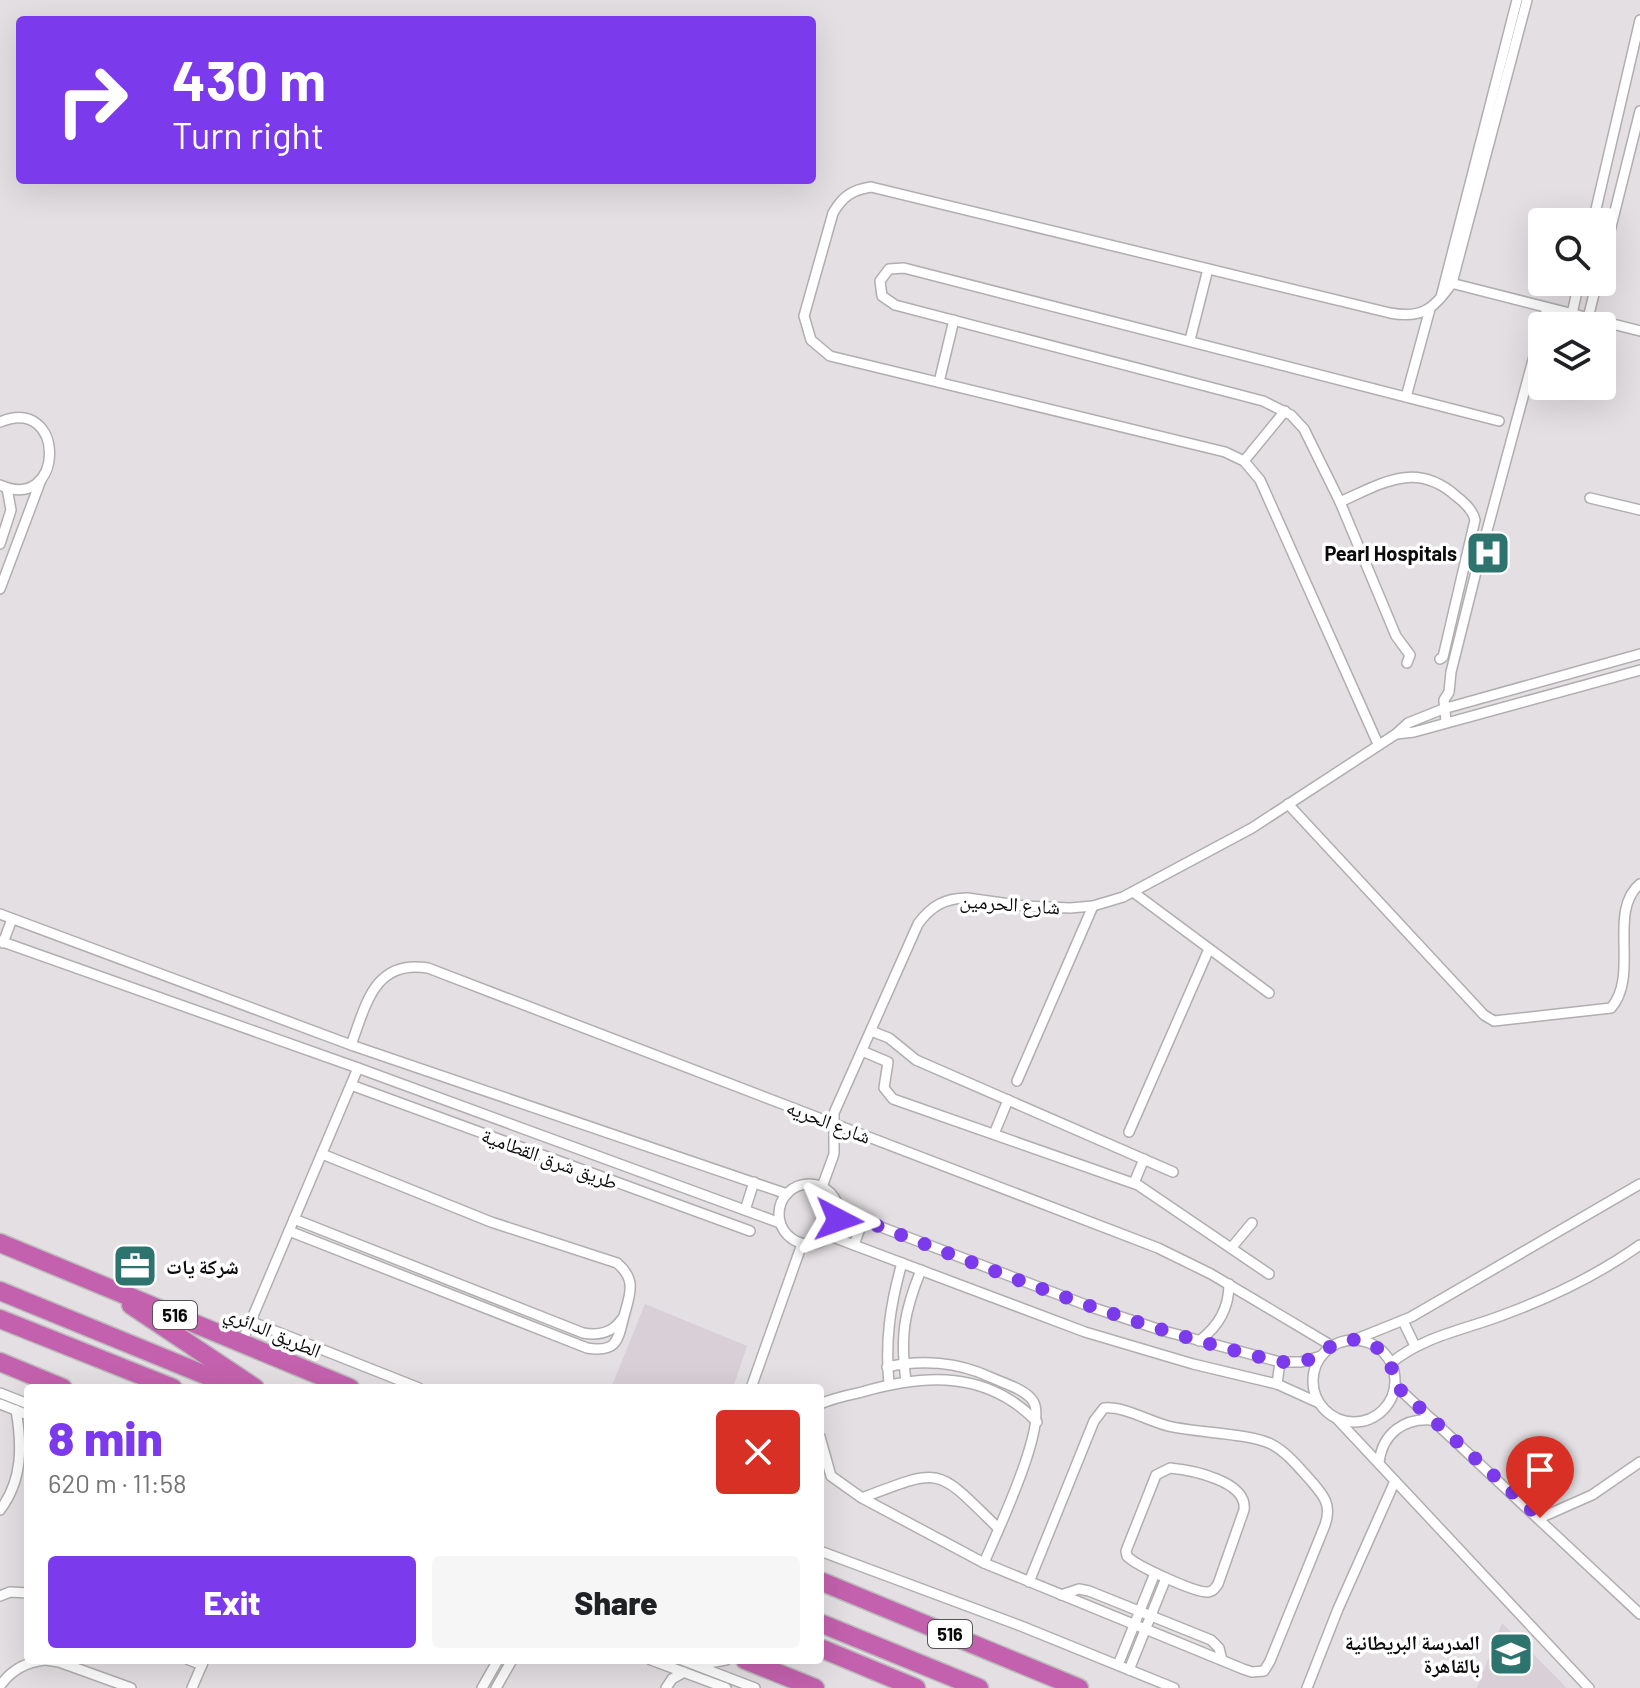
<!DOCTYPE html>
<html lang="en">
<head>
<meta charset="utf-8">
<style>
  :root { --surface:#fff; --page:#f6f6f6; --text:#202124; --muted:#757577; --accent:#7c3aed }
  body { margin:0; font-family:Barlow,"Noto Naskh Arabic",sans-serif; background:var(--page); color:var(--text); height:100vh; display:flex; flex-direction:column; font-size:30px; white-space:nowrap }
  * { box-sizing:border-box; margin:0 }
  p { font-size:26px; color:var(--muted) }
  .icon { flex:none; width:44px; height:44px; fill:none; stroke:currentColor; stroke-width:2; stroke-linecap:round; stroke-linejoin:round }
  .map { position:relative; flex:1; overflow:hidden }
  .drawer { position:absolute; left:24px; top:1384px; width:800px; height:280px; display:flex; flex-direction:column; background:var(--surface); border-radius:8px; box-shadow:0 8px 32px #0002 }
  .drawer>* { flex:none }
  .guide { position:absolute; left:16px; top:16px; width:800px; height:168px; border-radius:8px; box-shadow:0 8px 32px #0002; background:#7c3aed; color:#fff; overflow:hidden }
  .buttons { position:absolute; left:1528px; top:208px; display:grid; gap:16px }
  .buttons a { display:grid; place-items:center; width:88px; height:88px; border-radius:8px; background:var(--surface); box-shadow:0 8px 32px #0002; font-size:40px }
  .pin { position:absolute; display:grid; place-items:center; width:68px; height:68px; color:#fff; margin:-82px -34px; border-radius:50% 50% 50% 0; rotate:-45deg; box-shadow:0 0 8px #0007 }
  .pin .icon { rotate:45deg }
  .me { position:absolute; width:88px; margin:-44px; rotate:94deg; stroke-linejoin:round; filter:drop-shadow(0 0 6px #0008) }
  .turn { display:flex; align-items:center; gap:28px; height:168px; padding:0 24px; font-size:36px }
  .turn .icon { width:104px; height:104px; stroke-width:2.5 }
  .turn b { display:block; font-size:56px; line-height:68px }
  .round { display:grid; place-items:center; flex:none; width:84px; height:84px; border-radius:8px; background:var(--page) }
  .head { display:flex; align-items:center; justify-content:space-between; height:136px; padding:0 24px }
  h1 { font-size:48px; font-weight:800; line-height:60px; color:var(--accent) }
  .primary-button { display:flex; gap:16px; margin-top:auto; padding:16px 24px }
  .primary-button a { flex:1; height:92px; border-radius:8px; background:var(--accent); color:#fff; font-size:32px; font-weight:800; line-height:92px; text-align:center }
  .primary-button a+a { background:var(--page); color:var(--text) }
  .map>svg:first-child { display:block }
  .built { fill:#d9cfd6 }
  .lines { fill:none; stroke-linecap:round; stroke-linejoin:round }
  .street-casing { stroke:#b1aeb0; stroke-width:12 }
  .highway-casing { stroke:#bbb; stroke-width:21 }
  .street { stroke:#fff; stroke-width:9 }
  .highway { stroke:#c461ae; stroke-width:18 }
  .route { stroke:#7c3aed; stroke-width:14; stroke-dasharray:0 25.2 }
  .labels { text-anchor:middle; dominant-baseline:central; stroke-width:7; stroke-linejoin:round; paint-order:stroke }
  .shield { fill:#fff; stroke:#555455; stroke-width:2 }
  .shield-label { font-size:18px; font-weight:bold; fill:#0c0b0c }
  .poi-label { font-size:20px; font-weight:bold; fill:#0c0b0c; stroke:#fff; text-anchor:end }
  .street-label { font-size:20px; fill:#0c0b0c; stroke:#fff }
</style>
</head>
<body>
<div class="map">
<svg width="1640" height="1688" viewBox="0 0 1640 1688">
  <rect width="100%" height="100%" fill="#e3dfe2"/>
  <g class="built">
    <polygon points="645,1304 747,1346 733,1388 611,1388"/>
    <polygon points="1502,1623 1563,1684 1566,1688 1477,1688"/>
  </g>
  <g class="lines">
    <g class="street-casing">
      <g id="street">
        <polyline points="1593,222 1640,20"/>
        <polyline points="1602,263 1640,111"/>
        <polyline points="1447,282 1640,331"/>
        <polyline points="1441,297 1517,0"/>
        <polyline points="1572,314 1579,282"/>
        <polyline points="1588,318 1597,282"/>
        <polyline points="1190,340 1208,269"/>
        <polyline points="939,382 954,320"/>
        <polyline points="1406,397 1430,309"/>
        <path d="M0,422C67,394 65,514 0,485"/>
        <polyline points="1244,461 1285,411"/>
        <polyline points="1590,498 1640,510"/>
        <path d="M1340,502C1381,484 1415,460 1456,496C1464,502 1473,510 1475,520L1443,657L1440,659"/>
        <polyline points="0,544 11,510 7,488"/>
        <polyline points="0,589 41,480"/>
        <polyline points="1407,663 1410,655 1396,636 1340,502 1304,429 1291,415 1263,401 895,305 882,296 880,281 889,269 904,268 1499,421"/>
        <polyline points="1446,722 1444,700 1449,692 1451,672 1478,564 1547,308"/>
        <polyline points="1396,734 1414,732 1640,670"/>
        <path d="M1378,744L1260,480L1244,461L1225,452L830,356L811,340L804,316L833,213C843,196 852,190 871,187L1390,313C1422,319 1434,309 1452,283L1527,0"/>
        <path d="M1288,804L1484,1015L1494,1021L1611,1008C1640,975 1607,911 1640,884"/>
        <polyline points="1133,892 1269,993"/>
        <polyline points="0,914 351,1045 787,1194"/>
        <polyline points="0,941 358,1068 780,1223"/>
        <polyline points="3,943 12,919"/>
        <polyline points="871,1031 889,1038 916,1060 1173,1172"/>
        <path d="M351,1045C366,1005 374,959 428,968L1158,1248L1211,1274L1332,1346"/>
        <polyline points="862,1051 888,1062 884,1088 893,1099 1138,1185 1269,1274"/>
        <polyline points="1017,1081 1093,906"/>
        <polyline points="351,1085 750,1231"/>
        <polyline points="1129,1132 1209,949"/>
        <polyline points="994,1134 1008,1100"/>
        <polyline points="1134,1183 1144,1159"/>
        <circle cx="809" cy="1214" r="30"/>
        <path d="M822,1187L834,1154V1113L918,924C931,906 945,898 967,898L1024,906L1070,908L1093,906L1123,897L1252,828L1396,734L1408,723L1443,709L1640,654"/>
        <polyline points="745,1210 754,1182"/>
        <polyline points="839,1211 1094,1308 1164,1331 1280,1362 1301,1362 1321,1356"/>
        <path d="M294,1219L583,1333C599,1336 612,1333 622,1319"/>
        <path d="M289,1231L587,1348C617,1353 618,1340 624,1316C630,1294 637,1280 617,1263L491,1222L322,1154"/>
        <polyline points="830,1236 1085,1332 1193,1364 1277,1384 1319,1403"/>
        <polyline points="854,1245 863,1220"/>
        <polyline points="1232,1247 1252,1223"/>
        <polyline points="250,1321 419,1388"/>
        <polyline points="1403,1321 1415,1346"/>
        <circle cx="1354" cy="1381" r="41"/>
        <polyline points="1354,1340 1411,1317 1640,1184"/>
        <path d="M1199,1341C1218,1327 1229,1308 1229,1284"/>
        <polyline points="242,1342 358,1068"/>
        <path d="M1391,1363C1424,1336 1464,1330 1503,1315C1552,1297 1598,1275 1640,1245"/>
        <path d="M887,1367C921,1359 958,1362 990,1377C1003,1383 1025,1389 1033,1401C1049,1424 996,1534 984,1563"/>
        <path d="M906,1381C900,1336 904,1312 921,1270"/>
        <path d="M889,1384C885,1341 890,1305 902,1263"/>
        <polyline points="1277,1384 1280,1362"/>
        <polyline points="1395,1385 1640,1614"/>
        <polyline points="751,1388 802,1244"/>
        <polyline points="0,1393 28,1404"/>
        <polyline points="0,1404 28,1415"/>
        <path d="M820,1404C833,1398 848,1395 862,1392C925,1374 987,1370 1037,1422"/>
        <polyline points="1338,1420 1589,1688"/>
        <path d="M820,1437L831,1476L862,1498L984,1563L1243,1669L1252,1672L1264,1671L1270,1661L1325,1525C1332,1505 1324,1496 1312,1482C1300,1469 1287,1452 1271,1444C1249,1433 1197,1433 1168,1426C1148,1421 1124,1406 1104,1408L1094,1421L1029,1582"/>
        <path d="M1379,1463C1382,1434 1404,1417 1433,1420"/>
        <path d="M1170,1468C1191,1470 1248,1481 1244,1510L1218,1584C1214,1589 1214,1591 1208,1592C1196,1593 1136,1566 1127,1556L1126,1551L1156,1475Z"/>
        <path d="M862,1498C943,1467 936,1467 998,1528"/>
        <path d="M0,1510C23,1480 22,1445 16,1410"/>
        <polyline points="1540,1518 1592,1495 1640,1462"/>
        <polyline points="820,1551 1021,1626 1174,1688"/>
        <polyline points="1061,1595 1079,1589 1089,1591 1211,1640 1219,1648 1222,1660"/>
        <polyline points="0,1596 10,1592 28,1593"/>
        <polyline points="46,1660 59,1662 131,1688"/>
        <polyline points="189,1660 202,1665"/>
        <polyline points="651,1660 726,1688"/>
        <polyline points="682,1660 755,1688"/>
        <polyline points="697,1665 726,1660"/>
        <polyline points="1118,1665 1155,1573"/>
        <polyline points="1129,1670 1166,1578"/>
        <path d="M0,1686C11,1670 26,1662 45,1660"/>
        <polyline points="192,1688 204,1660"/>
        <polyline points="482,1688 498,1660"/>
        <polyline points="496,1688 512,1660"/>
        <polyline points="666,1688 672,1679 684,1672"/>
        <polyline points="1307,1688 1338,1609 1395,1481"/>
      </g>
    </g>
    <g class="highway-casing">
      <g id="highway">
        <polyline points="0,1243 350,1388"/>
        <polyline points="0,1291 237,1388"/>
        <polyline points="131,1305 255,1388"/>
        <polyline points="0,1319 173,1388"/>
        <polyline points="0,1362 63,1388"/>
        <polyline points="820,1581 1079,1688"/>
        <polyline points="820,1623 979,1688"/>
        <polyline points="820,1648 916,1688"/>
        <polyline points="745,1660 815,1688"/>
      </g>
    </g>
    <use href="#street" class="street"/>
    <use href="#highway" class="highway"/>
  </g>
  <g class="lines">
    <path class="route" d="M839,1220V1211C975,1263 1111,1320 1252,1355C1268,1359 1284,1364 1300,1362C1318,1359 1326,1346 1343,1341C1373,1334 1394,1358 1395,1385L1540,1518"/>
  </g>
  <defs>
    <g id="hospital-square" transform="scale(2.3)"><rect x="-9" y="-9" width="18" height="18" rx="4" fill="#2c746d" stroke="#fff"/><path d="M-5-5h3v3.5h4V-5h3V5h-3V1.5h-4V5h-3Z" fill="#fff"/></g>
    <g id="office-square" transform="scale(2.3)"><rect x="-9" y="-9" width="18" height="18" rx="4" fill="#2c746d" stroke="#fff"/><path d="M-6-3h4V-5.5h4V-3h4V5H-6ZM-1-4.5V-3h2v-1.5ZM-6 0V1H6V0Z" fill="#fff"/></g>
    <g id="school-square" transform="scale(2.3)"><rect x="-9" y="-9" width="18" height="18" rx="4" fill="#2c746d" stroke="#fff"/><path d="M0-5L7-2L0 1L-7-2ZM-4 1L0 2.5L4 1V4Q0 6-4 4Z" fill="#fff"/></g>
  </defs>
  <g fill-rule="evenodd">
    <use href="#hospital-square" x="1488" y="553"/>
    <use href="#office-square" x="135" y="1266"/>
    <use href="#school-square" x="1511" y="1654"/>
  </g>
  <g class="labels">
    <g class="shield">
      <rect x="153" y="1301" width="44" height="28" rx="6"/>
      <rect x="928" y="1620" width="44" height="28" rx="6"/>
    </g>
    <g class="shield-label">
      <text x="175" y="1315">516</text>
      <text x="950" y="1634">516</text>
    </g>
    <g class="poi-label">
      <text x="1457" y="553">Pearl Hospitals</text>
      <text x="166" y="1266" text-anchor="start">شركة يات</text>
      <text x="1480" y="1642">المدرسة البريطانية<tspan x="1480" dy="23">بالقاهرة</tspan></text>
    </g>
    <g class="street-label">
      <text transform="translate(1010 903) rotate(4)">شارع الحرمين</text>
      <text transform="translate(829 1121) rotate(21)">شارع الحريه</text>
      <text transform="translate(550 1158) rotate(20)">طريق شرق القطامية</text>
      <text transform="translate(273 1331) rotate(23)">الطريق الدائري</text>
    </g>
  </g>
</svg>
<div class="buttons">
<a><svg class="icon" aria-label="search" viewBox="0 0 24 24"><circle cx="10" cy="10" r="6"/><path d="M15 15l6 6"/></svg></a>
<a><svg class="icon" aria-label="layers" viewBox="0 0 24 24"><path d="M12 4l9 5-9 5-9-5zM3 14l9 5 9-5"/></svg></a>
</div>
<div class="pin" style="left:1540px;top:1518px;background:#d93025"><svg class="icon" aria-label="arrive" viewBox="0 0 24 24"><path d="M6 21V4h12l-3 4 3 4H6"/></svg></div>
<svg class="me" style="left:839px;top:1220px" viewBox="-20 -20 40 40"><path d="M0-17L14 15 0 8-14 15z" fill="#7c3aed" stroke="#fff" stroke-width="4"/></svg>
<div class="guide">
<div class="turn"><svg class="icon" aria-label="right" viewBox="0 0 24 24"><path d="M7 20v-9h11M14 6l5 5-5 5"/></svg><div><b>430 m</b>Turn right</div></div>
</div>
<section class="drawer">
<div class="head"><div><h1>8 min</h1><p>620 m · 11:58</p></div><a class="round" style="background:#d93025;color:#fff"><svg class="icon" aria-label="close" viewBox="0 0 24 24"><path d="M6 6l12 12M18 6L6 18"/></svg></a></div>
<div class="primary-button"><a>Exit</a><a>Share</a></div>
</section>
</div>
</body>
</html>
